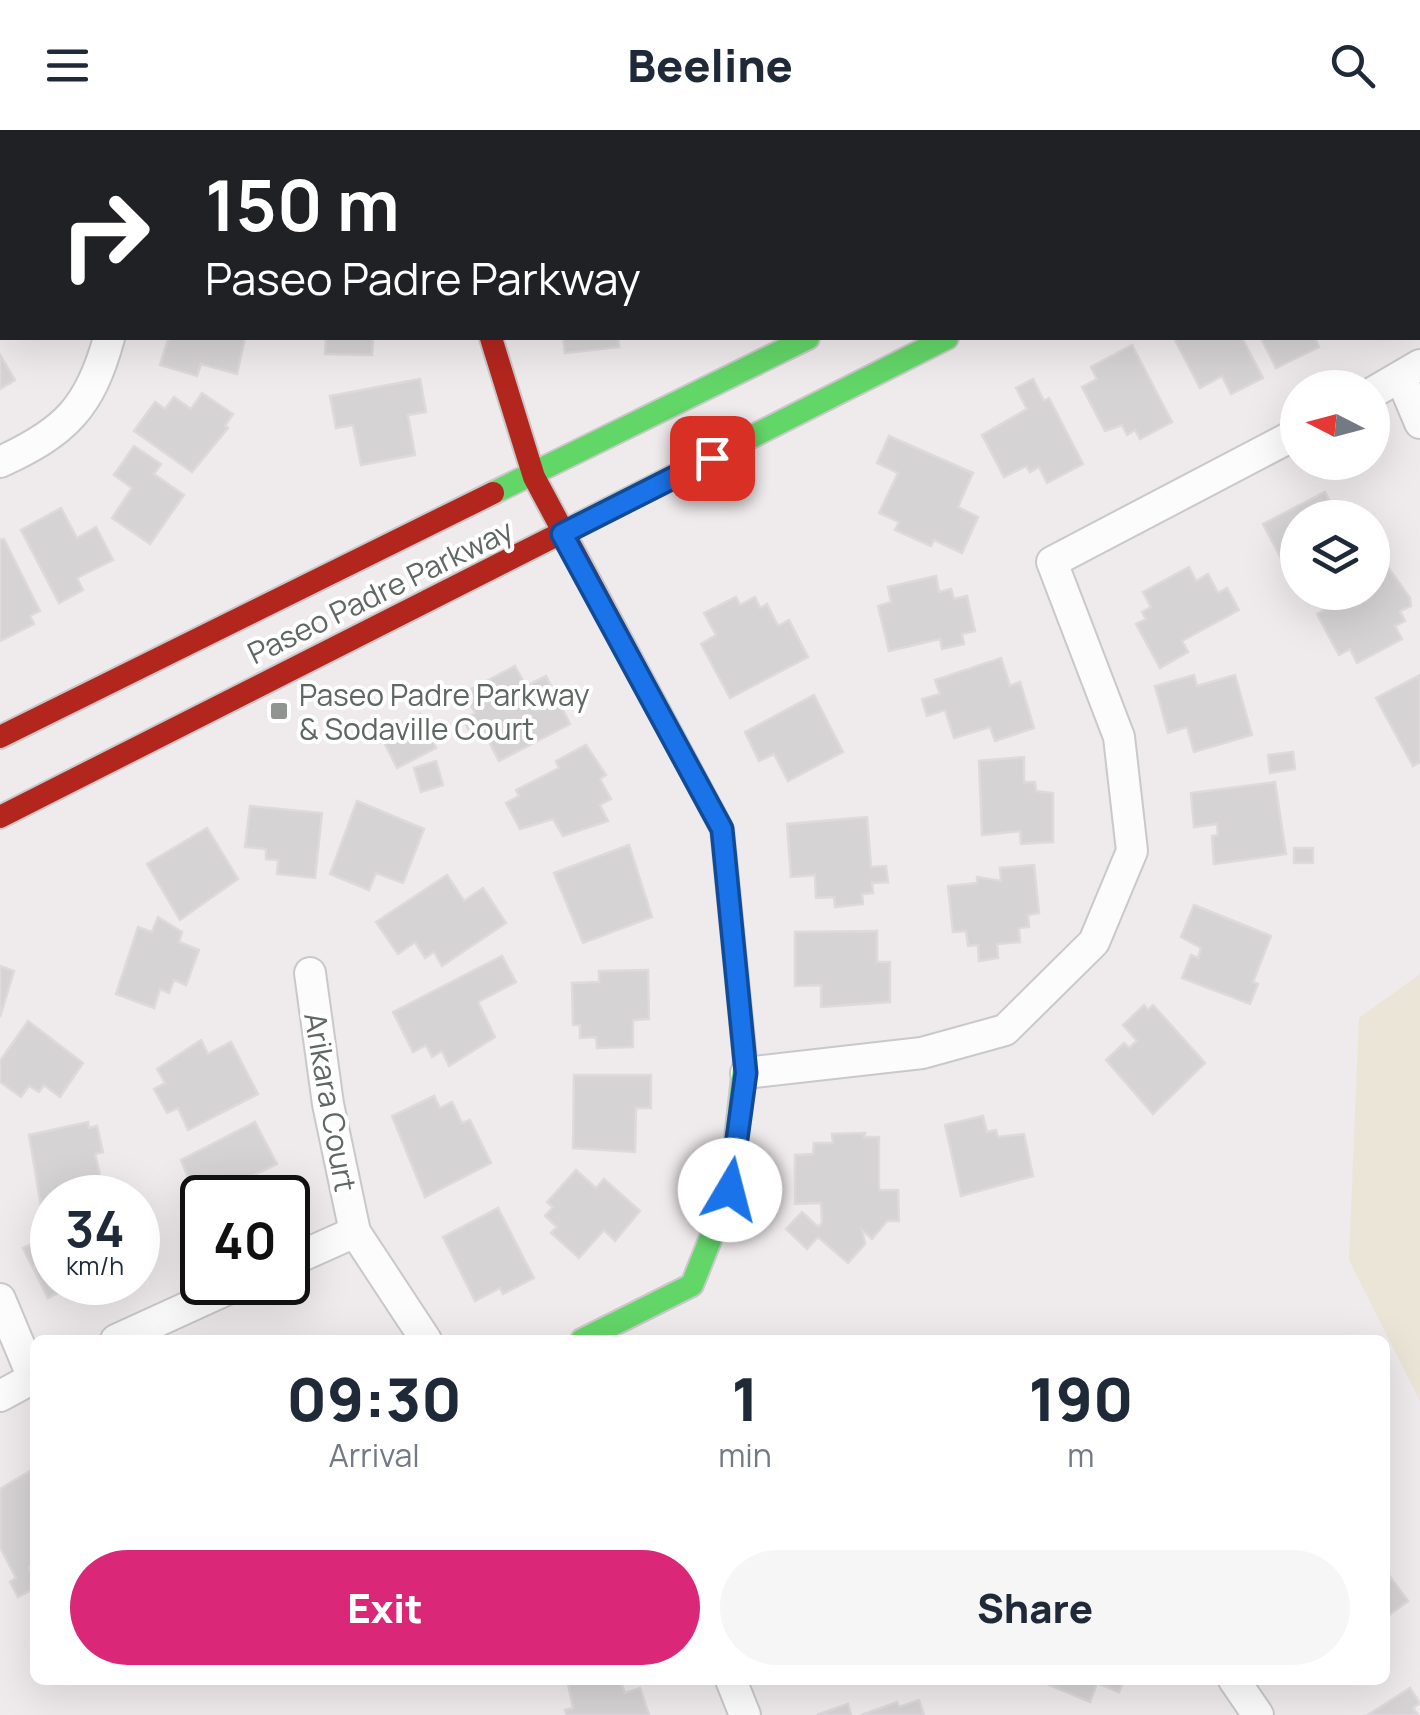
<!DOCTYPE html>
<html lang="en">
<head>
<meta charset="utf-8">
<style>
  :root { --surface:#fff; --page:#f6f6f7; --text:#1f2937; --muted:#747a83; --accent:#db2777 }
  body { margin:0; font-family:Manrope,sans-serif; background:var(--page); color:var(--text); height:100vh; display:flex; flex-direction:column; font-size:38px; white-space:nowrap }
  * { box-sizing:border-box; margin:0 }
  p { font-size:32px; color:var(--muted) }
  .icon { flex:none; width:55px; height:55px; fill:none; stroke:currentColor; stroke-width:2; stroke-linecap:round; stroke-linejoin:round }
  .map { position:relative; flex:1; overflow:hidden }
  .panel { position:absolute; left:30px; top:1205px; width:1360px; height:350px; display:flex; flex-direction:column; background:var(--surface); border-radius:15px; box-shadow:0 10px 40px #0002 }
  .panel>* { flex:none }
  .top-card { position:absolute; left:0px; top:0px; width:1420px; height:210px; box-shadow:0 10px 40px #0002; background:#202124; color:#fff; overflow:hidden }
  .needle { width:65px; rotate:276deg }
  .fabs { position:absolute; left:1280px; top:240px; display:grid; gap:20px }
  .fabs a { display:grid; place-items:center; width:110px; height:110px; border-radius:50%; background:var(--surface); box-shadow:0 10px 40px #0002; font-size:50px }
  .speed { position:absolute; left:30px; top:1045px; display:flex; gap:20px; font-size:50px; font-weight:700; text-align:center }
  .speed>* { display:grid; place-content:center; width:130px; height:130px; border-radius:50%; background:var(--surface); box-shadow:0 10px 40px #0002; line-height:1 }
  .speed small { font-size:25px; font-weight:400 }
  .speed .limit { border:5px solid #111; border-radius:15px; background:#fff; color:#111 }
  .pin { position:absolute; display:grid; place-items:center; width:85px; height:85px; color:#fff; margin:-42px; border-radius:20px; box-shadow:0 5px 15px #0006 }
  .me { position:absolute; width:110px; margin:-55px; rotate:8deg; stroke-linejoin:round; filter:drop-shadow(0 0 8px #0008) }
  .turn { display:flex; align-items:center; gap:35px; height:210px; padding:0 40px; font-size:45px }
  .turn .icon { width:130px; height:130px; stroke-width:2.5 }
  .turn b { display:block; font-size:70px; line-height:85px }
  .eta { display:flex; justify-content:space-evenly; align-items:center; height:170px; text-align:center }
  .eta b { font-size:60px; font-weight:800; line-height:70px }
  .action { display:flex; gap:20px; margin-top:auto; padding:20px 40px }
  .action a { flex:1; height:115px; border-radius:60px; background:var(--accent); color:#fff; font-size:40px; font-weight:800; line-height:115px; text-align:center }
  .action a+a { background:var(--page); color:var(--text) }
  header { display:flex; justify-content:space-between; align-items:center; height:130px; padding:0 40px; background:var(--surface); font-size:45px; font-weight:800 }
  .map>svg:first-child { display:block }
  .green { fill:#ebe5d7 }
  .building { fill:#d5d3d3; stroke:#ded9dc; stroke-width:2.5 }
  .lines { fill:none; stroke-linecap:round; stroke-linejoin:round }
  .street-casing { stroke:#c9c9c9; stroke-width:34 }
  .fast-casing { stroke:#c8c8c8; stroke-width:26 }
  .slow-casing { stroke:#c8c8c8; stroke-width:26 }
  .jam-casing { stroke:#c8c8c8; stroke-width:26 }
  .street { stroke:#fdfcfc; stroke-width:30 }
  .fast { stroke:#63d668; stroke-width:22 }
  .slow { stroke:#ff974d; stroke-width:22 }
  .jam { stroke:#b3261e; stroke-width:22 }
  .route-casing { stroke:#114b97; stroke-width:25 }
  .route { stroke:#1a73e8; stroke-width:18 }
  .poi-dot { fill:#919592; stroke:#fff; stroke-width:4 }
  .labels { text-anchor:middle; dominant-baseline:central; stroke-width:8; stroke-linejoin:round; paint-order:stroke }
  .street-label { font-size:30px; fill:#5f6762; stroke:#fff }
  .poi-label { font-size:30px; fill:#5f6762; stroke:#fff; text-anchor:start }
</style>
</head>
<body>
<header><svg class="icon" aria-label="menu" viewBox="0 0 24 24"><path d="M4 6h16M4 12h16M4 18h16"/></svg>Beeline<svg class="icon" aria-label="search" viewBox="0 0 24 24"><circle cx="10" cy="10" r="6"/><path d="M15 15l6 6"/></svg></header>
<div class="map">
<svg width="1420" height="1585" viewBox="0 0 1420 1585">
  <rect width="100%" height="100%" fill="#efeaec"/>
  <polygon class="green" points="1420,844 1420,1271 1349,1130 1359,888"/>
  <g class="building">
    <polygon points="0,106 2,107 2,180 0,180"/>
    <polygon points="174,208 245,208 237,244 201,234 197,246 160,235 168,210"/>
    <polygon points="326,208 373,208 372,225 325,224"/>
    <polygon points="563,208 618,208 619,217 565,223"/>
    <polygon points="1174,208 1242,208 1263,248 1231,264 1222,246 1200,258"/>
    <polygon points="1261,208 1315,208 1319,217 1276,238"/>
    <polygon points="1132,215 1172,292 1140,309 1135,300 1127,305 1122,295 1105,301 1082,257 1097,249 1091,237"/>
    <polygon points="0,225 15,250 0,259"/>
    <polygon points="420,249 426,282 408,285 415,325 361,335 353,295 336,298 330,266"/>
    <polygon points="1033,249 1044,271 1049,268 1083,334 1047,353 1039,337 1030,342 1026,336 1004,347 982,305 1027,279 1016,258"/>
    <polygon points="202,263 233,284 225,296 228,298 192,342 134,301 155,272 165,279 174,267 191,279"/>
    <polygon points="889,306 973,343 958,377 978,387 962,423 934,410 931,416 895,400 899,392 879,383 898,343 877,333"/>
    <polygon points="134,316 161,334 154,344 184,365 150,414 112,388 132,358 114,345"/>
    <polygon points="1325,362 1338,388 1298,388 1297,459 1263,394"/>
    <polygon points="61,378 77,408 96,397 113,430 77,448 83,460 59,473 21,400"/>
    <polygon points="4,409 40,481 30,486 34,494 0,511 0,410"/>
    <polygon points="1385,433 1410,468 1411,476 1400,481 1405,491 1395,496 1402,509 1357,533 1350,519 1339,525 1317,484 1357,462 1372,462 1372,440"/>
    <polygon points="1189,437 1196,451 1208,444 1218,463 1227,458 1239,480 1182,511 1188,522 1160,538 1136,494 1146,489 1142,482 1151,477 1143,462"/>
    <polygon points="936,446 939,462 951,459 954,469 967,466 975,501 962,504 964,514 942,519 940,509 889,521 878,476 891,472 888,457"/>
    <polygon points="736,467 740,475 755,467 760,478 767,474 778,496 789,490 808,527 730,568 701,514 716,505 704,483"/>
    <polygon points="1001,528 1010,556 1020,552 1034,598 995,611 990,597 954,608 945,580 927,586 922,569 940,564 935,550"/>
    <polygon points="515,536 526,556 546,546 570,594 499,631 482,598 471,604 463,589 475,583 464,563"/>
    <polygon points="1194,545 1197,556 1235,545 1252,605 1194,622 1187,597 1168,603 1155,556"/>
    <polygon points="1420,545 1420,632 1413,636 1376,568"/>
    <polygon points="814,565 843,622 788,651 774,624 759,631 745,602"/>
    <polygon points="420,584 436,618 397,638 380,604"/>
    <polygon points="586,615 606,645 600,649 611,669 600,675 608,691 563,706 553,689 520,699 506,673 519,666 516,660 559,638 556,631"/>
    <polygon points="1293,622 1295,639 1270,643 1268,625"/>
    <polygon points="1024,627 1024,652 1035,652 1036,661 1053,663 1053,712 1021,714 1020,701 982,705 979,631"/>
    <polygon points="436,631 443,655 421,662 414,638"/>
    <polygon points="1275,652 1286,724 1214,734 1212,706 1218,705 1217,694 1194,697 1191,663"/>
    <polygon points="357,671 424,699 403,753 376,743 369,760 330,744"/>
    <polygon points="250,676 322,683 315,748 277,744 278,730 266,729 266,719 245,717"/>
    <polygon points="867,687 871,737 886,736 888,752 872,753 873,763 862,764 863,774 835,777 834,767 816,768 815,745 791,747 787,694"/>
    <polygon points="207,698 238,749 180,790 147,734"/>
    <polygon points="629,715 652,787 583,813 554,743"/>
    <rect x="1294" y="718" width="19" height="15"/>
    <polygon points="1034,735 1039,783 1028,785 1029,797 1019,798 1020,812 997,814 998,828 979,831 978,815 968,816 966,801 953,802 948,756 977,753 977,747 1001,751 1000,738"/>
    <polygon points="447,745 464,771 483,758 506,793 442,836 434,822 425,828 415,812 398,824 376,792"/>
    <polygon points="1194,775 1271,806 1253,852 1258,854 1250,874 1182,848 1191,825 1198,828 1201,818 1181,807"/>
    <polygon points="158,787 182,802 179,812 199,820 186,855 174,850 169,863 160,859 154,878 116,864 138,797 152,802"/>
    <polygon points="877,801 877,832 890,832 890,872 821,877 821,855 795,856 795,802"/>
    <polygon points="502,826 516,852 478,872 495,907 449,936 442,921 432,927 426,915 413,922 393,882"/>
    <polygon points="0,836 14,841 0,887"/>
    <polygon points="648,840 649,889 633,890 633,917 597,918 596,907 580,908 580,895 573,895 572,853 599,852 599,841"/>
    <polygon points="1144,875 1148,880 1153,875 1205,933 1153,984 1106,930 1124,913 1129,918 1137,911 1123,895"/>
    <polygon points="28,891 83,933 60,967 44,955 39,962 29,956 21,967 0,952 0,931"/>
    <polygon points="201,910 208,924 231,912 258,964 188,1000 178,978 167,983 154,959 165,953 157,939"/>
    <polygon points="574,945 651,945 651,978 636,978 635,1022 573,1018"/>
    <polygon points="434,966 440,978 452,972 462,993 470,990 491,1033 425,1067 392,986"/>
    <polygon points="983,986 987,1002 996,1000 998,1007 1024,1004 1033,1046 961,1066 945,995"/>
    <polygon points="88,992 89,998 97,996 103,1022 95,1024 104,1062 52,1068 52,1073 41,1076 29,1005"/>
    <polygon points="255,992 277,1034 254,1045 265,1067 202,1068 202,1082 181,1030"/>
    <polygon points="865,1003 864,1007 879,1007 879,1060 898,1060 899,1091 887,1091 872,1109 862,1100 865,1114 848,1133 818,1107 807,1119 786,1099 802,1082 818,1097 822,1093 821,1073 795,1074 795,1025 813,1024 814,1013 833,1013 832,1004"/>
    <polygon points="576,1040 596,1058 604,1049 640,1081 615,1111 604,1100 579,1128 551,1103 557,1097 545,1086 553,1077 547,1072"/>
    <polygon points="498,1078 534,1148 503,1164 500,1158 475,1171 443,1107"/>
    <polygon points="52,1103 52,1152 111,1155 80,1171 72,1156 48,1168 23,1118"/>
    <polygon points="35,1338 35,1434 29,1437 35,1458 18,1467 10,1452 16,1448 0,1417 0,1359"/>
    <polygon points="1385,1440 1408,1471 1385,1488"/>
    <polygon points="581,1550 620,1550 625,1563 640,1558 649,1585 567,1585 565,1580 573,1578 568,1554"/>
    <polygon points="1038,1550 1124,1550 1119,1562 1097,1553 1090,1572"/>
    <polygon points="1410,1558 1420,1573 1413,1578 1418,1585 1368,1585"/>
    <polygon points="919,1570 924,1585 862,1585 897,1572 899,1577"/>
    <polygon points="848,1574 851,1585 817,1585"/>
  </g>
  <g class="lines">
    <g class="street-casing">
      <g id="street">
        <polyline points="479,2 479,0"/>
        <polyline points="1401,248 1420,293"/>
        <polyline points="1372,263 1420,235"/>
        <path d="M0,332C66,302 90,277 109,208"/>
        <polyline points="310,843 328,974 355,1102 426,1210"/>
        <polyline points="746,943 922,923 1005,900 1094,812 1132,721 1119,607 1052,432 1298,303"/>
        <polyline points="288,1132 355,1102"/>
        <polyline points="0,1169 33,1248"/>
        <polyline points="116,1210 243,1152"/>
        <polyline points="0,1266 35,1247"/>
        <polyline points="731,1550 745,1585"/>
        <polyline points="1234,1550 1258,1585"/>
      </g>
    </g>
    <g class="fast-casing">
      <g id="fast">
        <polyline points="493,363 808,208"/>
        <polyline points="581,393 947,208"/>
        <polyline points="582,1210 692,1155 730,1060 745,930"/>
      </g>
    </g>
    <g class="slow-casing">
      <polyline id="slow" points="1202,2 1207,0"/>
    </g>
    <g class="jam-casing">
      <g id="jam">
        <polyline points="1331,2 1335,0"/>
        <polyline points="491,208 534,347 722,699 745,930"/>
        <polyline points="0,607 493,363"/>
        <polyline points="0,687 581,393"/>
      </g>
    </g>
    <use href="#street" class="street"/>
    <use href="#fast" class="fast"/>
    <use href="#slow" class="slow"/>
    <use href="#jam" class="jam"/>
  </g>
  <g class="lines">
    <g class="route-casing">
      <polyline id="route" points="712,328 562,404 722,699 746,943 730,1060"/>
    </g>
    <use href="#route" class="route"/>
  </g>
  <rect class="poi-dot" x="269" y="571" width="20" height="20" rx="5"/>
  <g class="labels">
    <g class="street-label">
      <text transform="translate(380 461) rotate(-26)">Paseo Padre Parkway</text>
      <text transform="translate(331 972) rotate(80)">Arikara Court</text>
    </g>
    <g class="poi-label">
      <text x="299" y="564">Paseo Padre Parkway<tspan x="299" dy="34">&amp; Sodaville Court</tspan></text>
    </g>
  </g>
</svg>
<div class="fabs">
<a><svg class="needle" viewBox="-14 -14 28 28"><path d="M0-13l5 13h-10z" fill="#e53935"/><path d="M0 13l5-13h-10z" fill="#747a83"/></svg></a>
<a><svg class="icon" aria-label="layers" viewBox="0 0 24 24"><path d="M12 4l9 5-9 5-9-5zM3 14l9 5 9-5"/></svg></a>
</div>
<div class="speed"><div>34<small>km/h</small></div><div class="limit">40</div></div>
<div class="pin" style="left:712px;top:328px;background:#d93025"><svg class="icon" aria-label="arrive" viewBox="0 0 24 24"><path d="M6 21V4h12l-3 4 3 4H6"/></svg></div>
<svg class="me" style="left:730px;top:1060px" viewBox="-20 -20 40 40"><circle r="19" fill="#fff"/><path d="M0-13L10 11 0 6-10 11z" fill="#1a73e8"/></svg>
<div class="top-card">
<div class="turn"><svg class="icon" aria-label="right" viewBox="0 0 24 24"><path d="M7 20v-9h11M14 6l5 5-5 5"/></svg><div><b>150 m</b>Paseo Padre Parkway</div></div>
</div>
<section class="panel">
<div class="eta">
<div><b>09:30</b><p>Arrival</p></div>
<div><b>1</b><p>min</p></div>
<div><b>190</b><p>m</p></div>
</div>
<div class="action"><a>Exit</a><a>Share</a></div>
</section>
</div>
</body>
</html>
